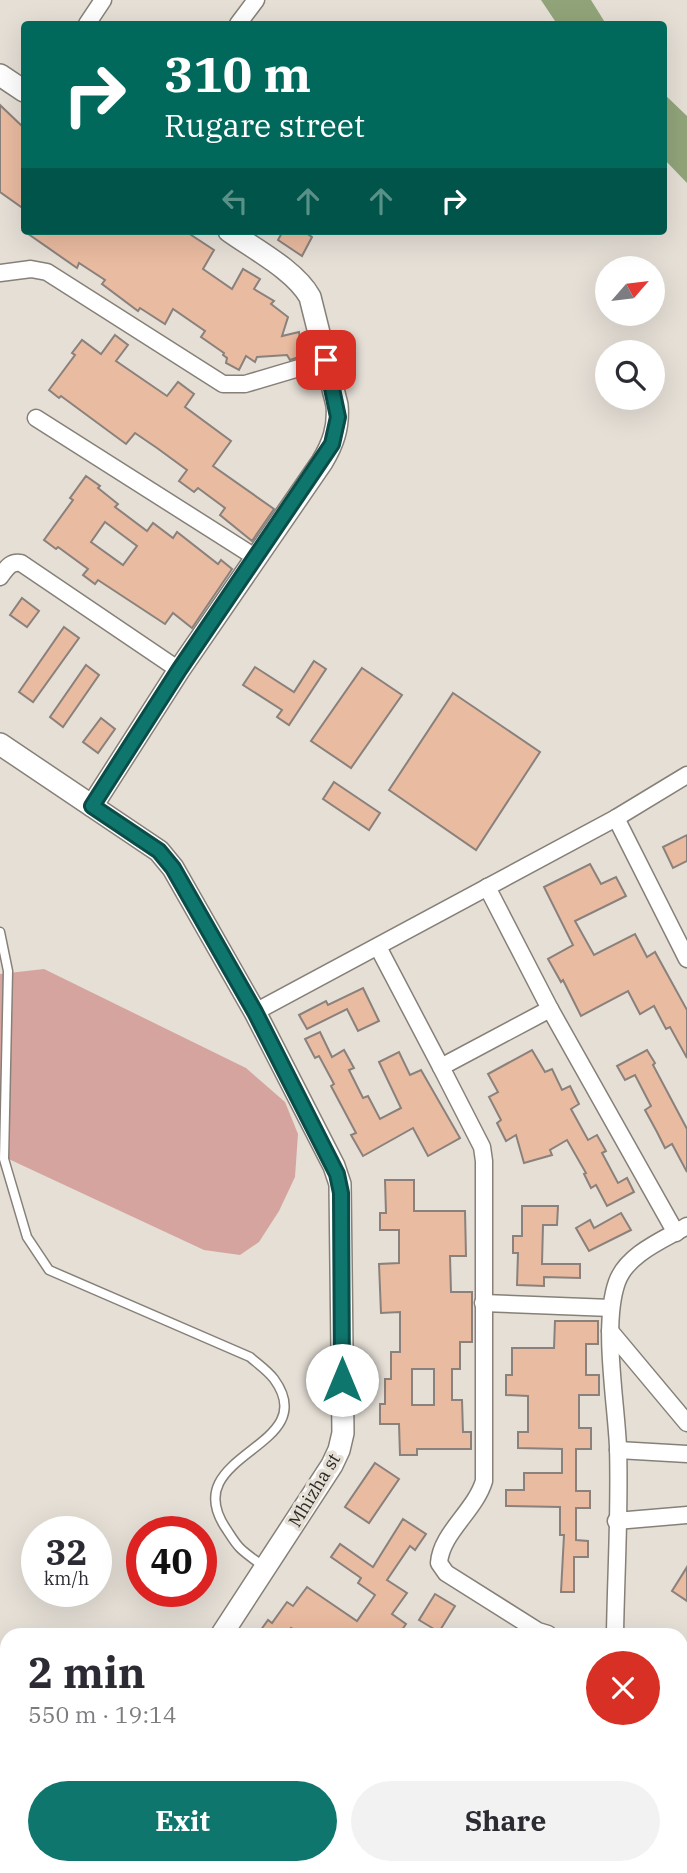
<!DOCTYPE html>
<html lang="en">
<head>
<meta charset="utf-8">
<style>
  :root { --surface:#fff; --page:#f2f2f3; --text:#2b2b33; --muted:#7c7c81; --accent:#0f766e }
  body { margin:0; font-family:"IBM Plex Serif",serif; background:var(--page); color:var(--text); height:100vh; display:flex; flex-direction:column; font-size:26px; white-space:nowrap }
  * { box-sizing:border-box; margin:0 }
  p { font-size:23px; color:var(--muted) }
  .icon { flex:none; width:38px; height:38px; fill:none; stroke:currentColor; stroke-width:2; stroke-linecap:round; stroke-linejoin:round }
  .map { position:relative; flex:1; overflow:hidden }
  .drawer { position:absolute; left:0px; top:1628px; width:688px; height:247px; display:flex; flex-direction:column; background:var(--surface); border-radius:21px 21px 0 0; box-shadow:0 7px 28px #0002 }
  .drawer>* { flex:none }
  .guide { position:absolute; left:21px; top:21px; width:646px; height:214px; border-radius:7px; box-shadow:0 7px 28px #0002; background:#00695c; color:#fff; overflow:hidden }
  .needle { width:46px; rotate:62deg }
  .buttons { position:absolute; left:595px; top:256px; display:grid; gap:14px }
  .buttons a { display:grid; place-items:center; width:70px; height:70px; border-radius:50%; background:var(--surface); box-shadow:0 7px 28px #0002; font-size:35px }
  .speed { position:absolute; left:21px; top:1516px; display:flex; gap:14px; font-size:35px; font-weight:700; text-align:center }
  .speed>* { display:grid; place-content:center; width:91px; height:91px; border-radius:50%; background:var(--surface); box-shadow:0 7px 28px #0002; line-height:1 }
  .speed small { font-size:18px; font-weight:400 }
  .speed .limit { border:10px solid #d22; background:#fff; color:#111 }
  .pin { position:absolute; display:grid; place-items:center; width:60px; height:60px; color:#fff; margin:-30px; border-radius:14px; box-shadow:0 4px 10px #0006 }
  .me { position:absolute; width:77px; margin:-38px; rotate:0deg; stroke-linejoin:round; filter:drop-shadow(0 0 5px #0008) }
  .turn { display:flex; align-items:center; gap:24px; height:147px; padding:0 28px; font-size:32px }
  .turn .icon { width:91px; height:91px; stroke-width:2.5 }
  .turn b { display:block; font-size:49px; line-height:60px }
  .lanes { display:flex; align-items:center; height:66px; padding:0 28px; background:#0003; justify-content:center; gap:35px; direction:ltr }
  .lanes .off { opacity:.35 }
  .round { display:grid; place-items:center; flex:none; width:74px; height:74px; border-radius:37px; background:var(--page) }
  .overview { display:flex; align-items:center; justify-content:space-between; height:119px; padding:0 28px }
  h1 { font-size:42px; font-weight:800; line-height:52px }
  .cta { display:flex; gap:14px; margin-top:auto; padding:14px 28px }
  .cta a { flex:1; height:80px; border-radius:42px; background:var(--accent); color:#fff; font-size:28px; font-weight:800; line-height:80px; text-align:center }
  .cta a+a { background:var(--page); color:var(--text) }
  .map>svg:first-child { display:block }
  .green { fill:#d6a49e }
  .water { fill:#91a479 }
  .building { fill:#e9bba0; stroke:#8a817c; stroke-width:2; fill-rule:evenodd }
  .lines { fill:none; stroke-linecap:round; stroke-linejoin:round }
  .service-casing { stroke:#868078; stroke-width:11 }
  .minor-casing { stroke:#868078; stroke-width:19 }
  .tertiary-casing { stroke:#868078; stroke-width:24 }
  .service { stroke:#fff; stroke-width:8 }
  .minor { stroke:#fff; stroke-width:16 }
  .tertiary { stroke:#fff; stroke-width:21 }
  .route-casing { stroke:#0a4d48; stroke-width:18 }
  .route { stroke:#0f766e; stroke-width:12 }
  .labels { text-anchor:middle; dominant-baseline:central; stroke-width:7; stroke-linejoin:round; paint-order:stroke }
  .street-label { font-size:18px; fill:#2c2a26; stroke:#e5dfd6 }
</style>
</head>
<body>
<div class="map">
<svg width="687" height="1873" viewBox="0 0 687 1873">
  <rect width="100%" height="100%" fill="#e5dfd6"/>
  <polygon class="green" points="44,969 246,1068 285,1102 298,1134 295,1177 279,1211 259,1242 240,1255 204,1250 0,1155 0,974"/>
  <g class="water">
    <polygon points="541,0 591,0 606,24 557,24"/>
    <polygon points="663,93 687,116 687,183 663,158"/>
  </g>
  <g class="building">
    <polygon points="0,105 24,128 24,209 0,192"/>
    <polygon points="24,231 185,231 214,250 203,269 232,289 243,269 260,279 254,289 274,301 271,304 288,317 282,336 299,332 302,356 290,360 287,355 257,357 255,362 246,356 239,370 226,363 227,358 223,355 224,353 201,337 205,331 173,309 165,324 140,308 138,311 102,284 105,280 79,263 77,268"/>
    <polygon points="283,231 303,231 312,237 302,256 278,240"/>
    <polygon points="115,335 128,345 116,361 167,396 178,382 194,394 185,407 231,441 213,466 274,509 252,541 220,515 225,508 198,488 194,492 179,481 187,470 157,448 135,433 126,444 61,396 59,398 49,390 75,355 72,353 82,340 101,354"/>
    <path d="M86,476L100,486L98,488L118,504L115,507L147,531L153,523L173,538L177,532L218,564L221,560L232,569L192,628L173,613L165,624L98,580L95,584L83,575L88,569L58,547L56,549L44,540L73,500L70,498ZM105,522L137,546L123,565L91,542Z"/>
    <polygon points="22,598 39,611 27,627 10,615"/>
    <polygon points="64,627 79,638 33,702 19,692"/>
    <polygon points="314,661 326,669 289,725 277,717 282,710 243,685 255,667 294,692"/>
    <polygon points="86,665 99,675 63,727 50,717"/>
    <polygon points="362,668 402,695 351,768 311,741"/>
    <polygon points="453,693 540,752 476,850 389,790"/>
    <polygon points="101,718 115,729 98,753 83,742"/>
    <polygon points="334,782 380,813 369,830 323,799"/>
    <polygon points="687,835 687,861 673,868 663,847"/>
    <polygon points="590,864 601,884 616,877 626,896 575,921 594,955 635,934 647,957 655,952 687,1010 687,1058 670,1027 666,1029 654,1006 640,1014 628,991 581,1016 563,980 561,982 548,959 573,945 544,887"/>
    <polygon points="363,988 379,1021 358,1031 347,1009 307,1029 299,1015 326,1001 328,1005"/>
    <polygon points="320,1032 332,1057 344,1050 354,1068 349,1070 363,1098 368,1096 380,1119 401,1108 379,1062 399,1052 410,1075 421,1070 460,1138 428,1156 413,1128 363,1156 351,1135 356,1133 331,1086 334,1084 319,1056 315,1058 305,1039"/>
    <polygon points="532,1050 545,1072 552,1069 562,1090 570,1086 579,1104 571,1109 588,1140 597,1135 606,1151 602,1153 618,1183 627,1178 634,1192 607,1206 596,1185 591,1188 584,1174 586,1173 567,1140 550,1150 552,1155 524,1163 516,1135 506,1141 497,1123 501,1120 489,1097 498,1092 488,1074"/>
    <polygon points="647,1050 655,1063 653,1065 687,1129 687,1172 672,1144 665,1148 657,1132 645,1110 651,1106 635,1075 625,1080 617,1066"/>
    <path d="M385,1180H414V1211H465L466,1256H450L451,1292H472V1342H460V1369H452V1400H462L463,1432H471V1449H417V1455H400L399,1424H380V1404H385V1379H391V1352H400V1312L381,1313L379,1264L399,1263V1230H380V1213H386ZM412,1369H434V1405H412Z"/>
    <polygon points="522,1206 558,1206 557,1225 543,1225 542,1264 580,1264 580,1278 544,1277 544,1286 517,1285 518,1253 513,1253 513,1236 522,1236"/>
    <polygon points="621,1213 631,1230 589,1251 576,1228 590,1220 594,1228"/>
    <polygon points="555,1321 598,1321 598,1344 586,1344 586,1375 599,1375 599,1395 579,1395 579,1428 591,1428 591,1449 576,1449 576,1491 590,1491 590,1508 576,1508 576,1540 588,1541 588,1557 574,1557 574,1592 561,1592 564,1535 560,1535 560,1507 506,1506 506,1490 524,1490 524,1473 562,1473 562,1449 518,1448 518,1432 528,1432 528,1396 506,1395 506,1375 512,1375 512,1348 554,1348"/>
    <polygon points="375,1463 399,1479 369,1523 345,1507"/>
    <polygon points="403,1519 426,1534 415,1550 410,1546 387,1580 407,1593 392,1614 406,1624 399,1634 301,1634 291,1628 288,1634 258,1634 268,1620 272,1623 287,1602 293,1606 307,1587 357,1621 375,1595 358,1583 361,1578 331,1557 340,1544 373,1567"/>
    <polygon points="687,1567 687,1601 672,1591"/>
    <polygon points="435,1594 455,1606 439,1632 419,1620"/>
  </g>
  <g class="lines">
    <g class="service-casing">
      <path id="service" d="M0,932L8,971L4,1159L27,1237L49,1270L250,1357C258,1364 268,1371 274,1379C325,1449 173,1453 227,1530C231,1536 235,1543 240,1548C247,1555 257,1561 265,1568"/>
    </g>
    <g class="minor-casing">
      <g id="minor">
        <polyline points="87,24 103,0"/>
        <polyline points="238,24 256,0"/>
        <polyline points="0,273 31,269 47,272 223,384 245,384 326,360"/>
        <polyline points="36,418 255,557"/>
        <path d="M0,577C6,569 10,561 21,563L179,670"/>
        <polyline points="616,818 687,959"/>
        <polyline points="487,887 550,1009"/>
        <polyline points="378,947 441,1067"/>
        <polyline points="255,1012 616,818 687,775"/>
        <polyline points="483,1303 611,1308"/>
        <polyline points="610,1331 687,1423"/>
        <polyline points="618,1450 687,1454"/>
        <polyline points="616,1521 687,1515"/>
        <path d="M548,1634L538,1631L446,1573L439,1563C441,1533 475,1511 484,1481V1161L482,1147L441,1067L550,1009L676,1233"/>
        <path d="M615,1634C616,1572 620,1509 618,1447C616,1401 602,1324 617,1282C627,1254 663,1240 687,1226"/>
        <polyline points="0,1676 7,1681"/>
        <polyline points="681,1717 687,1721"/>
        <polyline points="0,1780 7,1770"/>
        <polyline points="681,1838 687,1828"/>
        <polyline points="407,1867 415,1873"/>
        <polyline points="235,1873 238,1867"/>
        <polyline points="657,1873 661,1867"/>
      </g>
    </g>
    <g class="tertiary-casing">
      <g id="tertiary">
        <polyline points="0,75 24,91"/>
        <polyline points="0,744 159,851 173,868 255,1012 334,1166 340,1184 343,1433 339,1450 332,1465 222,1634"/>
        <path d="M92,806L179,670L322,462C333,444 339,427 337,405L310,297C295,270 254,249 229,231"/>
        <polyline points="64,1873 68,1867"/>
      </g>
    </g>
    <use href="#service" class="service"/>
    <use href="#minor" class="minor"/>
    <use href="#tertiary" class="tertiary"/>
  </g>
  <g class="lines">
    <g class="route-casing">
      <polyline id="route" points="326,360 338,417 332,444 179,670 92,806 159,851 173,868 255,1012 337,1174 341,1193 342,1380"/>
    </g>
    <use href="#route" class="route"/>
  </g>
  <g class="labels">
    <g class="street-label">
      <text transform="translate(314 1490) rotate(-59)">Mhizha st</text>
    </g>
  </g>
</svg>
<div class="buttons">
<a><svg class="needle" viewBox="-14 -14 28 28"><path d="M0-13l5 13h-10z" fill="#e53935"/><path d="M0 13l5-13h-10z" fill="#7c7c81"/></svg></a>
<a><svg class="icon" aria-label="search" viewBox="0 0 24 24"><circle cx="10" cy="10" r="6"/><path d="M15 15l6 6"/></svg></a>
</div>
<div class="speed"><div>32<small>km/h</small></div><div class="limit">40</div></div>
<div class="pin" style="left:326px;top:360px;background:#d93025"><svg class="icon" aria-label="arrive" viewBox="0 0 24 24"><path d="M6 21V4h12l-3 4 3 4H6"/></svg></div>
<svg class="me" style="left:342px;top:1380px" viewBox="-20 -20 40 40"><circle r="19" fill="#fff"/><path d="M0-13L10 11 0 6-10 11z" fill="#0f766e"/></svg>
<div class="guide">
<div class="turn"><svg class="icon" aria-label="right" viewBox="0 0 24 24"><path d="M7 20v-9h11M14 6l5 5-5 5"/></svg><div><b>310 m</b>Rugare street</div></div>
<div class="lanes"><svg class="icon off" aria-label="left" viewBox="0 0 24 24"><path d="M17 20v-9H6M10 6l-5 5 5 5"/></svg><svg class="icon off" aria-label="ahead" viewBox="0 0 24 24"><path d="M12 20V5M6 11l6-6 6 6"/></svg><svg class="icon off" aria-label="ahead" viewBox="0 0 24 24"><path d="M12 20V5M6 11l6-6 6 6"/></svg><svg class="icon" aria-label="right" viewBox="0 0 24 24"><path d="M7 20v-9h11M14 6l5 5-5 5"/></svg></div>
</div>
<section class="drawer">
<div class="overview"><div><h1>2 min</h1><p>550 m · 19:14</p></div><a class="round" style="background:#d93025;color:#fff"><svg class="icon" aria-label="close" viewBox="0 0 24 24"><path d="M6 6l12 12M18 6L6 18"/></svg></a></div>
<div class="cta"><a>Exit</a><a>Share</a></div>
</section>
</div>
</body>
</html>
